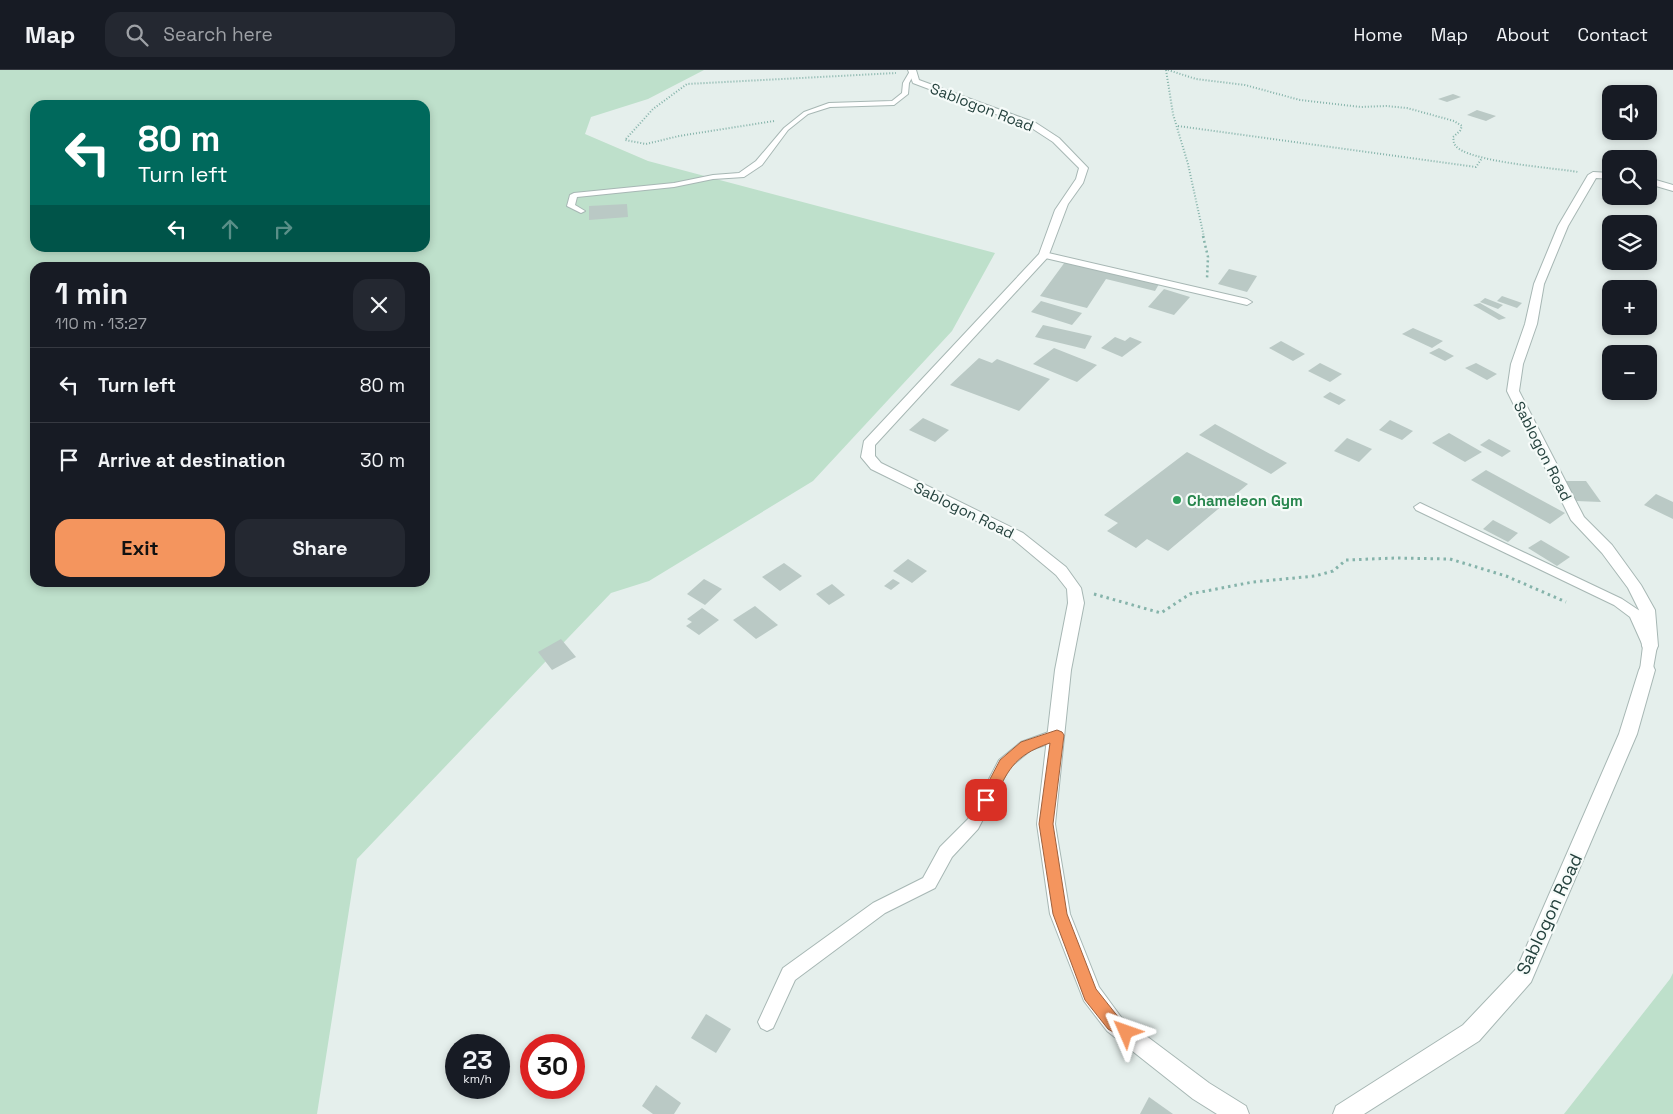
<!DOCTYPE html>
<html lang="en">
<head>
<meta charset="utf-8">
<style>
  :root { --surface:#171b24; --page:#242831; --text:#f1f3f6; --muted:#9ea1a6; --line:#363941; --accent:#f4955e }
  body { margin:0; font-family:"Space Grotesk",sans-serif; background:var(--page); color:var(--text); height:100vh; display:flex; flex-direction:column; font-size:19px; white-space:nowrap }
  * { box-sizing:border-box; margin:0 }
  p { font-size:16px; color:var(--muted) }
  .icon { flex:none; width:28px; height:28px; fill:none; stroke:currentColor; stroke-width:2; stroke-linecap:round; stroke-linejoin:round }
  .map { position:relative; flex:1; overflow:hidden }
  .drawer { position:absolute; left:30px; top:192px; width:400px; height:325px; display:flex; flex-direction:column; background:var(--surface); border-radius:15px; box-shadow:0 2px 8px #0003 }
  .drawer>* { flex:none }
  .guide { position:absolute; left:30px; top:30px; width:400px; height:152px; border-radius:15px; box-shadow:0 2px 8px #0003; background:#00695c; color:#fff; overflow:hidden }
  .buttons { position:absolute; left:1602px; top:15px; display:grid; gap:10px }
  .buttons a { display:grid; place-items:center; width:55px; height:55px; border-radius:10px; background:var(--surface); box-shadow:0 2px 8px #0003; font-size:25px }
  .speed { position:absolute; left:445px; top:964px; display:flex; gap:10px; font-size:25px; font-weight:700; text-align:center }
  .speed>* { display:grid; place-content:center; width:65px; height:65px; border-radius:50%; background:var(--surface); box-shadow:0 2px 8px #0003; line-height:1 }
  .speed small { font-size:12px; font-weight:400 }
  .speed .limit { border:8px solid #d22; background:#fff; color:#111 }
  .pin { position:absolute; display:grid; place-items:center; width:42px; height:42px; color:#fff; margin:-21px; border-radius:10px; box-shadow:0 2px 8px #0006 }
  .me { position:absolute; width:55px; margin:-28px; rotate:313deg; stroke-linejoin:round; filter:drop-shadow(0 0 4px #0008) }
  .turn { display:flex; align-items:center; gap:18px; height:105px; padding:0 25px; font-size:22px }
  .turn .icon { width:65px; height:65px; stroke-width:2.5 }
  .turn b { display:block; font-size:35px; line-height:42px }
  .lanes { display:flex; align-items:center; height:48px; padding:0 25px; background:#0003; justify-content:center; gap:25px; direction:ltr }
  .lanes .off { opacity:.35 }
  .round { display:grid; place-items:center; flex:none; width:52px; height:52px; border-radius:15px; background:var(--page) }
  .head { display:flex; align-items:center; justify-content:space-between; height:85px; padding:0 25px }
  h1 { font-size:30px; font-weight:700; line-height:38px }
  .button { display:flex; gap:10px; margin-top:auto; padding:10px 25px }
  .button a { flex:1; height:58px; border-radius:15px; background:var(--accent); color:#111; font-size:20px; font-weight:700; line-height:58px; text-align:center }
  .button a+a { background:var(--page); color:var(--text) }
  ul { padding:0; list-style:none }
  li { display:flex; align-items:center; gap:15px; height:75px; padding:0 25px; border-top:1px solid var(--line) }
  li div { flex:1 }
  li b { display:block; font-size:19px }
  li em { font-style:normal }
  header { display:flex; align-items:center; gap:30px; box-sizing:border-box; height:70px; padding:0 25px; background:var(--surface); border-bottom:1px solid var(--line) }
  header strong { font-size:24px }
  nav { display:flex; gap:28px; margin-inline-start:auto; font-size:18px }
  .search { width:350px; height:45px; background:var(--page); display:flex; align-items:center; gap:12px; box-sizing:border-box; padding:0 18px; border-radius:15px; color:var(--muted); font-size:19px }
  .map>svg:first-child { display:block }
  .green { fill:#bee0cb; fill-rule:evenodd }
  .building { fill:#bac9c5 }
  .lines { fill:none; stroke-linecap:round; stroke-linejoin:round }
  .lane-casing { stroke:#a7b7b4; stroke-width:2 }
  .street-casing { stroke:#a7b7b4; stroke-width:2 }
  .path-far2 { stroke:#85b3aa; stroke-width:2; stroke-dasharray:1 2; stroke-linecap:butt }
  .path-far1 { stroke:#85b3aa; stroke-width:2.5; stroke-dasharray:2 3; stroke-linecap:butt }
  .path { stroke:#85b3aa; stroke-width:3; stroke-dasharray:2.5 4; stroke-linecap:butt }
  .lane { fill:#fff; fill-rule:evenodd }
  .street { fill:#fff; fill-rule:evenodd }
  .route { fill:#f4955e; stroke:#9f613d }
  .leisure-dot { fill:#2e9e5b; stroke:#f6fbf9; stroke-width:2 }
  .labels { text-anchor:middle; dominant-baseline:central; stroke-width:4.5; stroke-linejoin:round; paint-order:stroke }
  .street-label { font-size:15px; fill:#24413d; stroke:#f6fbf9 }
  .leisure-label { font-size:15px; font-weight:bold; fill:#27864d; stroke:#f6fbf9; text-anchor:start }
  .near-street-label { font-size:18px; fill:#24413d; stroke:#f6fbf9 }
</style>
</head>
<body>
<header>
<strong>Map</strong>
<div class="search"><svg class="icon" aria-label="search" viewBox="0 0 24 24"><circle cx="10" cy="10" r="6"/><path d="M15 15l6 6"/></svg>Search here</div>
<nav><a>Home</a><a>Map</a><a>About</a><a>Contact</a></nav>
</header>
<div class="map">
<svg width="1673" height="1044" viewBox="0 0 1673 1044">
  <rect width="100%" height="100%" fill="#e5efec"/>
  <g class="green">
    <path d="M0,0H704L648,29L591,47L585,64L648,91L995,183L952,261L813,411L649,511L611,523L357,789L317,1044H0ZM35,35H425V178H35ZM35,198H425V512H35Z"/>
    <polygon points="1673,903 1673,1044 1564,1044 1670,909"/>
  </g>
  <g class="building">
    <polygon points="1453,24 1461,27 1447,32 1438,29"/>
    <polygon points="1477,40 1496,46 1486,51 1467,45"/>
    <polygon points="627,134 628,147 589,150 589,136"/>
    <polygon points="1065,192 1159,214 1155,221 1106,209 1087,238 1040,226"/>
    <polygon points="1229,199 1257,206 1247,222 1218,214"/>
    <polygon points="1164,219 1190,227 1174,245 1148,237"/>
    <polygon points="1502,226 1522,233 1517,238 1497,231"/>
    <polygon points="1485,228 1503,235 1498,239 1480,232"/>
    <polygon points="1041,231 1082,243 1072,255 1031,242"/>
    <polygon points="1480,233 1506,248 1499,250 1473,235"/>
    <polygon points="1043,255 1092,266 1085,279 1035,267"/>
    <polygon points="1413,258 1443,271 1432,278 1402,264"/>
    <polygon points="1115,267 1125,271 1130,267 1142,272 1122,287 1101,278"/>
    <polygon points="1281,271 1305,284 1293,291 1269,278"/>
    <polygon points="1054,278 1097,295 1077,312 1033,294"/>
    <polygon points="1439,278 1454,286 1445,291 1429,283"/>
    <polygon points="979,288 992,293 997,289 1050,309 1019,341 950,315"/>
    <polygon points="1320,293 1342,304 1330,312 1308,301"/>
    <polygon points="1476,293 1497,304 1487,310 1465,298"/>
    <polygon points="1330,322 1346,330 1339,335 1323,327"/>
    <polygon points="923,348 949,360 935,372 909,360"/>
    <polygon points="1390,350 1413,361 1402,370 1379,360"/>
    <polygon points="1215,354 1287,393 1271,404 1199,365"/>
    <polygon points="1449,363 1482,382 1465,392 1432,373"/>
    <polygon points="1347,368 1372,379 1359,392 1334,381"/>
    <polygon points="1489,369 1511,381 1502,387 1480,375"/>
    <polygon points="1187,382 1248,414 1168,481 1147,469 1136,478 1107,461 1118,453 1104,445"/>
    <polygon points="1486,400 1565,443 1550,454 1471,410"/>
    <polygon points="1562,411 1586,411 1601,432 1576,431"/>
    <polygon points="1656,424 1673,432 1673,449 1644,435"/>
    <polygon points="1493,450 1518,463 1508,472 1483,459"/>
    <polygon points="1541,470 1570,487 1557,496 1528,478"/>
    <polygon points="908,489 927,501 912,513 893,501"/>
    <polygon points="784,493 802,506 780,521 762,507"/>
    <polygon points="704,509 722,519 705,535 687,524"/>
    <polygon points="893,509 900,513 891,520 884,516"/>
    <polygon points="832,514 845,525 829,535 816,524"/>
    <polygon points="755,536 778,555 756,569 733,550"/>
    <polygon points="702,538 719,550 699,565 686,556 692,552 687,549"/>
    <polygon points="561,569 576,587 552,600 538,582"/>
    <polygon points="706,944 731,959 716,983 691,968"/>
    <polygon points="656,1015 681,1033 674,1044 653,1044 642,1036"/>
    <polygon points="1149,1027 1173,1044 1140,1044"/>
  </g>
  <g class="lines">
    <g class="lane-casing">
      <g id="lane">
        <polygon points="912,0 915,2 909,13 908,24 894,35 830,37 808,44 788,60 762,95 744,107 713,109 674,117 577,127 575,135 585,141 581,143 567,136 570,125 574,123 674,113 713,105 739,103 756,91 784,58 804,42 829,33 892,31 902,23 903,13 910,1"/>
        <polygon points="1044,182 1247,229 1252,232 1247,235 1041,187 1040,185"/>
        <polygon points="1420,433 1622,529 1640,541 1657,576 1652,604 1647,605 1642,604 1640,600 1643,576 1630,547 1614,535 1416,440 1414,437"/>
        <polygon points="1057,659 1062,661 1064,665 1062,669 1031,680 1009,698 978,759 952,787 935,818 885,843 795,910 773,958 767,961 761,958 758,952 783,898 873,833 923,808 940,777 968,749 999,690 1021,672"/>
      </g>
    </g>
    <g class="street-casing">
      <g id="street">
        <polygon points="908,0 916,0 919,10 1036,53 1059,68 1088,98 1083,113 1068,134 1048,187 875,375 875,386 881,393 1023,463 1066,497 1081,518 1084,533 1071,600 1055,754 1070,844 1099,917 1121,947 1209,1013 1246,1036 1249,1044 1217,1044 1193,1029 1107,961 1084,931 1050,844 1037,754 1055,600 1068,533 1067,519 1056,505 1013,469 871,399 861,387 864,371 1039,184 1055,140 1076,109 1079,98 1053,72 1030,57 913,13"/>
        <polygon points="1593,102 1611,103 1611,109 1596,108 1568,156 1544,214 1537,254 1523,294 1519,321 1584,447 1612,475 1641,515 1655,540 1658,576 1656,580 1650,582 1644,580 1642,576 1639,540 1628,518 1602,483 1571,450 1507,321 1511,294 1525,254 1534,214 1558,156 1588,105"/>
        <polygon points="1649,108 1673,115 1673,121 1649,114"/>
        <polygon points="1647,594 1653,596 1655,600 1637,664 1531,912 1479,971 1364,1044 1333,1044 1336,1036 1463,955 1517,898 1619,664 1639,600 1641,596"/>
      </g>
    </g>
    <g class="path-far2">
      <polyline points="1166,0 1173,44 1188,94 1204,167"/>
      <path d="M1168,0L1196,9L1245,15L1300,30L1361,37L1386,36L1407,38L1454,51L1462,56L1460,61L1453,67C1454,70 1453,72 1455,75C1466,92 1556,98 1578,102"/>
      <polyline points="774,51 679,66 646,74 625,70 653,39 687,14 896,3"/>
      <polyline points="1178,56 1476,97 1482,88"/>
    </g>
    <polyline class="path-far1" points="1203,166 1208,187 1207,209"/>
    <polyline class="path" points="1094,524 1161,543 1190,524 1253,512 1315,506 1333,501 1346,490 1396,488 1450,489 1506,506 1566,532"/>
    <use href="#lane" class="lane"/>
    <use href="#street" class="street"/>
  </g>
  <path class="route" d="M1057,660L1062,662L1064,665L1053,754L1067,844L1096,919L1119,948L1131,957L1134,962L1131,968L1126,970L1108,959L1085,930L1053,844L1039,754L1050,673C1012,686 1008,701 991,735L986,736L981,735L979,730L1000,690L1021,672Z"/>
  <circle class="leisure-dot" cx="1177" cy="430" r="5"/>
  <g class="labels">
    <g class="street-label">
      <text transform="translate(982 37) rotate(21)">Sablogon Road</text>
      <text transform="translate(1543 381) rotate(63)">Sablogon Road</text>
      <text transform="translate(964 440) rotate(26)">Sablogon Road</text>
    </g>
    <g class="leisure-label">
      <text x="1187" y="430">Chameleon Gym</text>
    </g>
    <g class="near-street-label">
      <text transform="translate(1549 844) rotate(-65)">Sablogon Road</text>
    </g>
  </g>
</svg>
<div class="buttons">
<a><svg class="icon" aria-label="sound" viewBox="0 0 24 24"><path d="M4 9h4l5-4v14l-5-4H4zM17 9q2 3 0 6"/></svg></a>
<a><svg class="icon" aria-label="search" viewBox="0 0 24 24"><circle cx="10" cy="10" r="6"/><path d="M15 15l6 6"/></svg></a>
<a><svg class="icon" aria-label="layers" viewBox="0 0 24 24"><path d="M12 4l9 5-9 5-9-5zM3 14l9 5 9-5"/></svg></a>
<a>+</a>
<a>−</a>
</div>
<div class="speed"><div>23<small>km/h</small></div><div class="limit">30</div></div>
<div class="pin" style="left:986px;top:730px;background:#d93025"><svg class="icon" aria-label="arrive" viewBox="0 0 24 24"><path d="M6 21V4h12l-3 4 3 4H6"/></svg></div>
<svg class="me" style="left:1126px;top:962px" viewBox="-20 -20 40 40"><path d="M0-17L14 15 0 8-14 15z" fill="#f4955e" stroke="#fff" stroke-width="4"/></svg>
<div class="guide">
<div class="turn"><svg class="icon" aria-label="left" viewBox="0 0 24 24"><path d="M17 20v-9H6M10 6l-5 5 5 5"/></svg><div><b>80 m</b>Turn left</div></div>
<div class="lanes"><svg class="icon" aria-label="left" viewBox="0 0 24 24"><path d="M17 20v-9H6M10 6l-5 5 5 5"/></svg><svg class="icon off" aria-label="ahead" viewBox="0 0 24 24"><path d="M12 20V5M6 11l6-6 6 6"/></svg><svg class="icon off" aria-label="right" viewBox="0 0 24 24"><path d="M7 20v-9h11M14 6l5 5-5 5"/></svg></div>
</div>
<section class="drawer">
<div class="head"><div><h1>1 min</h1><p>110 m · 13:27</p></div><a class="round"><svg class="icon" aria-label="close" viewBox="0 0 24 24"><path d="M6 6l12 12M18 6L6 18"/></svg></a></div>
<ul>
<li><svg class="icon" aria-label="left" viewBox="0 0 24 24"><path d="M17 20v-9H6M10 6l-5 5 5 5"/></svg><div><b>Turn left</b></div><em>80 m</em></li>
<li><svg class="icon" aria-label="arrive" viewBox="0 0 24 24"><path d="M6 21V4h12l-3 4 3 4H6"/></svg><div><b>Arrive at destination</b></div><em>30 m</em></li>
</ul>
<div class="button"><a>Exit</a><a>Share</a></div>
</section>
</div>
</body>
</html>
